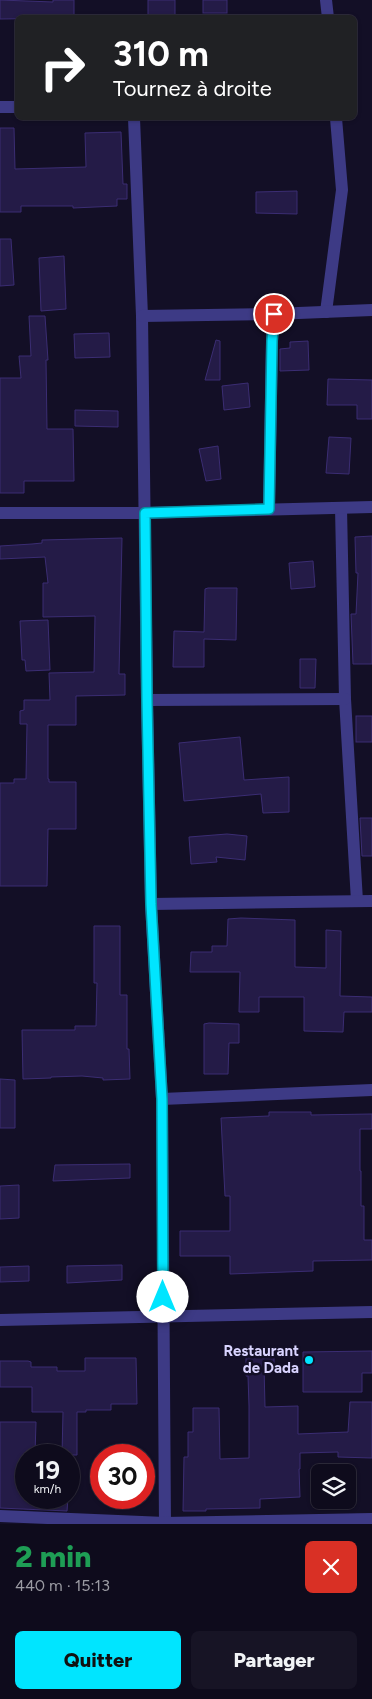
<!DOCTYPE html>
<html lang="fr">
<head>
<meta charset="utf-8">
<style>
  :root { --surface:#0e0b1c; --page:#171425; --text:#f1f3f6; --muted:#9b9ba3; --line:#2e2b3b; --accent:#00e5ff }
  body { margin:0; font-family:Figtree,sans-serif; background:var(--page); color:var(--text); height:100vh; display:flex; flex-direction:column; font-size:19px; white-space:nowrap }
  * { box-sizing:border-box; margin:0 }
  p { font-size:16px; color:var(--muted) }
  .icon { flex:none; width:28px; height:28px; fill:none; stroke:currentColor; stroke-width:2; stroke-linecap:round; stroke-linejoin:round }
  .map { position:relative; height:1524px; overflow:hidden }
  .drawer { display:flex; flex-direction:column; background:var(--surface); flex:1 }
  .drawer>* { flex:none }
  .guide { position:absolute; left:15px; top:15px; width:342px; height:105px; border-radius:8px; box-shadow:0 1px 4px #0004,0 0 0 1px var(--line); background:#202124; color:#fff; overflow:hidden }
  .controls { position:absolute; left:311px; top:1464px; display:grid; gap:10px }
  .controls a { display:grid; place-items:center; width:45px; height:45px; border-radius:8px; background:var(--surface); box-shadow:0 1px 4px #0004,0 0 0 1px var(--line); font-size:25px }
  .speed { position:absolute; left:15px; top:1444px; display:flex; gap:10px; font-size:25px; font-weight:700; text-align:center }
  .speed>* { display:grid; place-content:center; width:65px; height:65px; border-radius:50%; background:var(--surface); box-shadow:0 1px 4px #0004,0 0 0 1px var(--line); line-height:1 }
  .speed small { font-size:12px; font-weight:400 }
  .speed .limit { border:8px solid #d22; background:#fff; color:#111 }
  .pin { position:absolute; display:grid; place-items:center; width:42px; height:42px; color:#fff; margin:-21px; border:2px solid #fff; border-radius:50%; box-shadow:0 1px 5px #0007 }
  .me { position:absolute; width:55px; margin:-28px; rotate:0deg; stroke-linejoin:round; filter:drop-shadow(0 0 4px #0008) }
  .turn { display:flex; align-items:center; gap:18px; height:105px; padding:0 15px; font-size:22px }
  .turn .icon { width:65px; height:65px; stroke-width:2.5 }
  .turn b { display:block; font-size:35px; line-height:42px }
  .round { display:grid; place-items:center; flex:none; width:52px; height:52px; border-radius:8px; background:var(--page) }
  .summary { display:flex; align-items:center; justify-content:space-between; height:85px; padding:0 15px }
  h1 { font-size:30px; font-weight:800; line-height:38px; color:#1e9e55 }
  .action { display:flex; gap:10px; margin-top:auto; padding:10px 15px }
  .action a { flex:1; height:58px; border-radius:8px; background:var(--accent); color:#111; font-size:20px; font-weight:800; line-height:58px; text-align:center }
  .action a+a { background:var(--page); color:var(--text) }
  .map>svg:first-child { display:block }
  .building { fill:#241b47; stroke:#3b2d73 }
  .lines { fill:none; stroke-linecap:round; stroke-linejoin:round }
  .street { stroke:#3d3a85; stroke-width:12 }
  .route-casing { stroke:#0095a6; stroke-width:12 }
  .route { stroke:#00e5ff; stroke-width:9 }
  .poi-dot { fill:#00e5ff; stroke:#130f26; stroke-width:2 }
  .labels { text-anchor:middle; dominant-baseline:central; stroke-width:5; stroke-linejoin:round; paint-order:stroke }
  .poi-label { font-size:15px; font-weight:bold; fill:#d9d4ff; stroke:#130f26; text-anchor:end }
</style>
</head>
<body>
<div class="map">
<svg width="372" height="1524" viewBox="0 0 372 1524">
  <rect width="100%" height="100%" fill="#130f26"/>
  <g class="building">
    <polygon points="0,0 53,2 53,0 74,0 74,18 0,19"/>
    <rect x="148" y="0" width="27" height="16"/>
    <rect x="203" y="0" width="24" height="13"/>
    <polygon points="0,128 14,128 15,169 86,167 85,133 121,132 123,184 127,184 127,199 117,199 117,206 73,208 73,206 21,206 21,212 0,212"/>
    <polygon points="297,191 297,214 256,213 256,192"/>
    <polygon points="0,239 11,239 14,285 0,286"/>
    <polygon points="64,256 66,309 41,311 39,258"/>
    <polygon points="29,316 45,316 48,360 46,360 47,429 73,429 74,481 24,481 24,493 0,493 0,378 21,378 19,356 31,356"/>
    <polygon points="109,333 110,357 75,358 74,334"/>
    <polygon points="216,340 220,341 220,380 205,380"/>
    <polygon points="308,341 309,370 280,371 280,349 290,348 290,342"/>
    <polygon points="328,379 372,380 372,419 357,419 357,405 327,405"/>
    <polygon points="248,383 250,407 224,410 222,386"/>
    <polygon points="75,410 118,411 118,427 75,426"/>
    <polygon points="329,437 351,438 349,474 326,473"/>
    <polygon points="218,446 221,479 206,481 199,449"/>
    <polygon points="372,536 372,664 353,664 351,614 356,614 358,573 356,573 355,537"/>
    <polygon points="122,538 119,674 125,674 125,695 76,696 76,725 48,725 48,779 49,779 49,782 76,782 76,829 48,829 47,886 0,886 0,783 14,783 14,779 26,779 27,724 20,724 20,711 24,710 24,700 50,700 49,673 94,672 95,616 43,617 43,583 48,583 45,557 0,559 0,546 32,544 42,543 42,540"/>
    <polygon points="313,561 315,587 291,589 289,563"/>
    <polygon points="208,588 237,588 236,640 204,639 204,667 173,667 174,631 204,632 205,589"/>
    <polygon points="48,620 50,670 26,671 25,660 22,660 20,621"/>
    <polygon points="300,659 316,659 315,688 300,688"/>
    <rect x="356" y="716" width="16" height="26"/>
    <polygon points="240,737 244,780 289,777 289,812 263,813 261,794 184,801 179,743"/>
    <polygon points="360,818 372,818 372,856 362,856"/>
    <polygon points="227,834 247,836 245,860 216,857 217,862 191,864 189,837"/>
    <polygon points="241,918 295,920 295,967 326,968 326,930 341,931 340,996 372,997 372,1012 344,1012 343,1032 304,1031 304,997 259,997 259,1012 239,1012 240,972 190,972 191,952 212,952 212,946 227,946 228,919"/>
    <polygon points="94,926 120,926 120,995 127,995 127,1049 129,1049 130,1079 103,1080 103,1078 82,1076 51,1077 51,1078 23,1079 22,1030 75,1030 75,1026 96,1026 97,983 94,983"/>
    <polygon points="209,1023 239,1024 239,1043 229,1043 228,1074 204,1074 204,1024"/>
    <polygon points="0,1079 15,1080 15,1128 0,1128"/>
    <polygon points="269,1112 311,1112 311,1115 372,1114 372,1129 360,1129 360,1171 361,1171 361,1206 364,1206 364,1240 372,1240 372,1260 313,1261 313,1271 230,1274 230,1256 180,1256 180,1231 230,1231 230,1196 225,1196 221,1118 269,1116"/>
    <polygon points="130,1164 130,1178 53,1181 55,1165"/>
    <polygon points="19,1185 19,1218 0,1219 0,1186"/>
    <polygon points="122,1265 122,1280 67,1283 67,1266"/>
    <polygon points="29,1266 29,1281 0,1282 0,1267"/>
    <polygon points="372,1351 372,1373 362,1373 362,1392 303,1392 303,1352"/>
    <polygon points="246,1352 274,1352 274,1366 264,1366 265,1407 298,1406 298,1434 348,1432 350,1402 372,1402 372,1458 338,1457 338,1452 300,1453 300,1469 299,1469 300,1497 260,1499 260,1508 206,1509 206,1511 183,1511 184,1457 188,1457 188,1432 193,1432 193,1408 219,1408 220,1459 249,1458 249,1406 248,1376 246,1376"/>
    <polygon points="85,1358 136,1358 137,1404 111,1404 111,1410 86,1410 86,1412 77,1412 77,1455 62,1455 63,1412 32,1412 32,1387 0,1387 0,1361 28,1361 31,1362 31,1367 57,1367 57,1371 85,1371"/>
    <polygon points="0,1422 36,1422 35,1454 26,1454 26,1498 68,1498 67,1511 0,1508"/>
  </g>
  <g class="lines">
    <g class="street">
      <polyline points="326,0 328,18"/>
      <polyline points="0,107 18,107"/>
      <polyline points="134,118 142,316 147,700 151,904 162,1099 165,1524"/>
      <polyline points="326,312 342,190 336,118"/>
      <polyline points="142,316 274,314 372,310"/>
      <polyline points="341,508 345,699 357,901"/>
      <polyline points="269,509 272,341 274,314"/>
      <polyline points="0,513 145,513 372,507"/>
      <polyline points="147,700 345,699"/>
      <polyline points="151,904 372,901"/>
      <polyline points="162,1099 372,1090"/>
      <polyline points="0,1320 372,1312"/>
      <polyline points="0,1516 165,1523 372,1519"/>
    </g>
  </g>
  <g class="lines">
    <g class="route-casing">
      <polyline id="route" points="163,1297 162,1099 151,904 147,700 145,513 269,509 272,341 274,314"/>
    </g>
    <use href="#route" class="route"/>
  </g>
  <circle class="poi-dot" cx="309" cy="1360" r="5"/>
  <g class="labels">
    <g class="poi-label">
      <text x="299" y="1351">Restaurant<tspan x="299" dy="17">de Dada</tspan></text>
    </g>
  </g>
</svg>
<div class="controls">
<a><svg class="icon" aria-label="layers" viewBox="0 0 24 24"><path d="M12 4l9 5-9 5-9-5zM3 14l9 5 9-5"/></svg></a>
</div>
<div class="speed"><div>19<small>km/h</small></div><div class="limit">30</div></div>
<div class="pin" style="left:274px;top:314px;background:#d93025"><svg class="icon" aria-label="arrive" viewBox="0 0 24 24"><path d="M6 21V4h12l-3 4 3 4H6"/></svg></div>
<svg class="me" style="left:163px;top:1297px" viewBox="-20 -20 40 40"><circle r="19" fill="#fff"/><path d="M0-13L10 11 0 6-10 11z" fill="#00e5ff"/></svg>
<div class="guide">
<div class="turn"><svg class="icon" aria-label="right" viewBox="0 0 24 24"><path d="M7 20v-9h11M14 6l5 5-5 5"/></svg><div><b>310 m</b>Tournez à droite</div></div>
</div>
</div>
<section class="drawer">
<div class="summary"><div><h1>2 min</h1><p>440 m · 15:13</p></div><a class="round" style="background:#d93025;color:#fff"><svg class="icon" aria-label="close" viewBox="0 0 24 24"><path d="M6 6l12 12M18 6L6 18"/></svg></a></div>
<div class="action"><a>Quitter</a><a>Partager</a></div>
</section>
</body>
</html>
